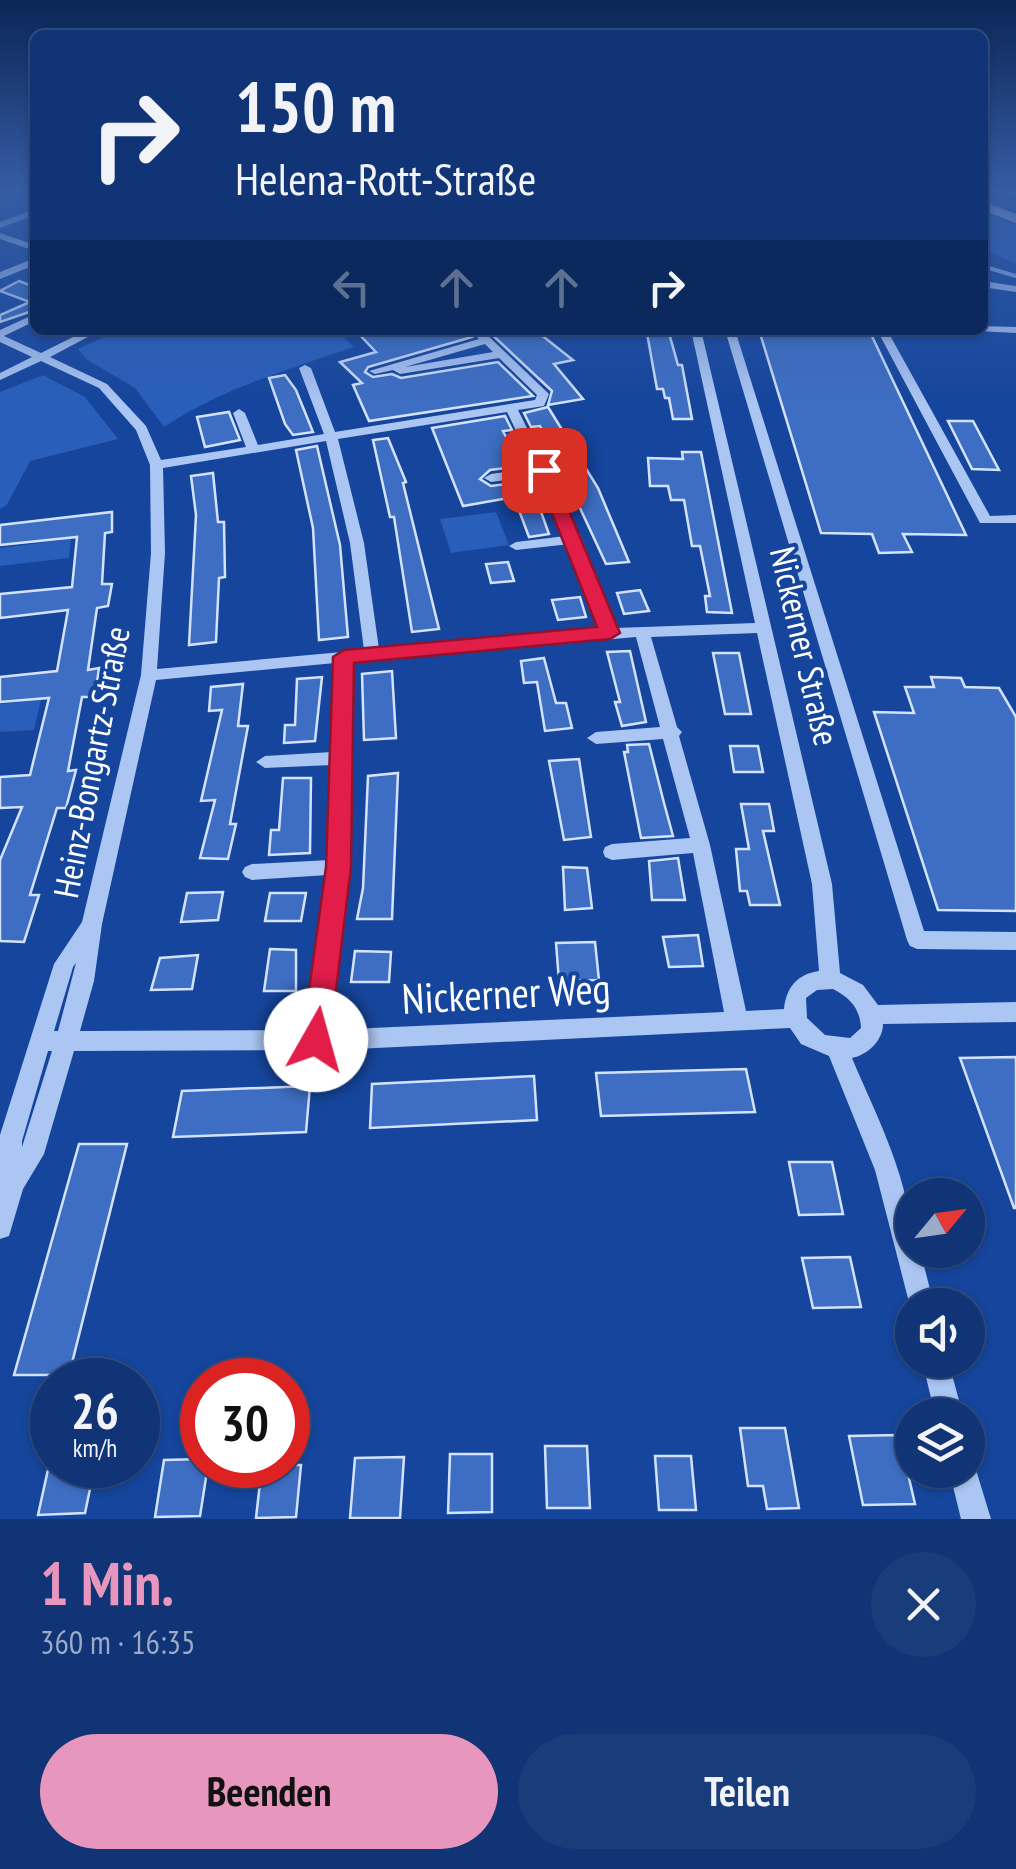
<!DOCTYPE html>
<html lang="de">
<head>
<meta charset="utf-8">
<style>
  :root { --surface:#103475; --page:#193c7a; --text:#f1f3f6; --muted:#9caac5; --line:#304f87; --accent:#e797bd }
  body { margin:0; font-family:"PT Sans Narrow",sans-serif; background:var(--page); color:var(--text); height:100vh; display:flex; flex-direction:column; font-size:38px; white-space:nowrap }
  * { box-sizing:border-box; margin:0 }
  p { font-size:32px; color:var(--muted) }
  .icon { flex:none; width:55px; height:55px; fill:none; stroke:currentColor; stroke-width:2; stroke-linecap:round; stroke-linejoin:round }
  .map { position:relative; height:1519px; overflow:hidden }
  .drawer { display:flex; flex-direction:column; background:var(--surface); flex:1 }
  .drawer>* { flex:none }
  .hud { position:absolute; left:30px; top:30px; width:958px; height:305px; border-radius:15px; box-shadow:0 2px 8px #0004,0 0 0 2px var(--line); background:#103475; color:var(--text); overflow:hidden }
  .needle { width:65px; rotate:61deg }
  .controls { position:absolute; left:895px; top:1178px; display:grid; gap:20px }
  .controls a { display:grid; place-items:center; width:90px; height:90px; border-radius:50%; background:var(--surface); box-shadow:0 2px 8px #0004,0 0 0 2px var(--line); font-size:50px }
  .speed { position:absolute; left:30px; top:1358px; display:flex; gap:20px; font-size:50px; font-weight:700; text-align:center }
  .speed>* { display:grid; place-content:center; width:130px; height:130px; border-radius:50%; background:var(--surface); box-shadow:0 2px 8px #0004,0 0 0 2px var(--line); line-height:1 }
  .speed small { font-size:25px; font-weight:400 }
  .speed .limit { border:15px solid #d22; background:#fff; color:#111 }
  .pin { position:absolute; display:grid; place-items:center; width:85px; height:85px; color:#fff; margin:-42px; border-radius:20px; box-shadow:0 5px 15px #0006 }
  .me { position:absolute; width:110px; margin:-55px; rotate:7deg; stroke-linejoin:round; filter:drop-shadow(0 0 8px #0008) }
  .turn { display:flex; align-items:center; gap:35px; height:210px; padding:0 40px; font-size:45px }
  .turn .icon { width:130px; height:130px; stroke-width:2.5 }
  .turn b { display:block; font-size:70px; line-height:85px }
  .lanes { display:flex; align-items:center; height:95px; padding:0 40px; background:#0003; justify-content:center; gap:50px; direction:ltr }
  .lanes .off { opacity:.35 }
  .round { display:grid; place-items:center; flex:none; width:105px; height:105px; border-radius:52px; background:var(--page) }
  .summary { display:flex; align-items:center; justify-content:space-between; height:170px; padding:0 40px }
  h1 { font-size:60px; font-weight:700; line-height:75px; color:var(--accent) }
  .primary-button { display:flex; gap:20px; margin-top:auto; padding:20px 40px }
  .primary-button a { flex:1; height:115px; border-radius:60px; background:var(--accent); color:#111; font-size:40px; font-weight:700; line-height:115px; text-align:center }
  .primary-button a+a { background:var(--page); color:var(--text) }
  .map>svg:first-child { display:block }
  .green { fill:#295eba }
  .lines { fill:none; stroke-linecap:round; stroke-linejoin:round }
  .stream { stroke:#9ebff5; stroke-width:4 }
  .building { fill:#3e6ec3; stroke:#d4e3fd; stroke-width:2.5 }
  .minor { fill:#acc6f3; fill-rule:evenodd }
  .major { fill:#f7faff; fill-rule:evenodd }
  .route { fill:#e11d48; stroke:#92132f; stroke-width:2.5 }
  .labels { text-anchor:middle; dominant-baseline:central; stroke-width:8; stroke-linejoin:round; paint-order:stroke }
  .street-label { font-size:35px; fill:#fff; stroke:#15459c }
  .near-street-label { font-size:42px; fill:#fff; stroke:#15459c }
</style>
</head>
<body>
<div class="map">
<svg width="1016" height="1519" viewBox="0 0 1016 1519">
  <rect width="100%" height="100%" fill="#15459c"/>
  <g class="green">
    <polygon points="982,212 1016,225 1016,264 983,249"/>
    <path d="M120,330H336L354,347C287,370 223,388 164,427L135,388L86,359L78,349Z"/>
    <polygon points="43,375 85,397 118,439 30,461 7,505 0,509 0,392"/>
    <polygon points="496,512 509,545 451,553 440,519"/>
    <polygon points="71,539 69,558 0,566 0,548"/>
    <polygon points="41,700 34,730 0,732 0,704"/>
  </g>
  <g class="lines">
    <polyline class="stream" points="982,266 1016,276"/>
  </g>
  <g class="building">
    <polygon points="19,281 35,287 35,310 0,322 0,315 30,302 0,291"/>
    <polygon points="355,330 467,330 472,337 368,367 365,372 373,377 392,374 401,378 498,362 533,396 369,421 353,385 362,383 340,362 376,352"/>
    <polygon points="487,330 535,330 573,360 554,364 583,399 548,405 552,391"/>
    <polygon points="759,330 869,330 966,535 903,534 912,552 879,553 872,534 821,533"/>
    <polygon points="647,333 669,333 678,365 682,365 692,419 673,419 669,398 665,398 663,389 657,389"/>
    <polygon points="285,375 296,390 313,432 293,435 285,424 269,378"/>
    <polygon points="548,407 598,488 629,562 606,564 552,448 540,426 531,427 524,413"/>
    <polygon points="229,412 240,440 205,447 197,417"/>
    <polygon points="505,416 512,430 503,431 521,466 490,470 480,479 491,486 530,481 549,534 529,537 514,497 463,506 432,428"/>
    <polygon points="948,421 973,421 999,470 972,469"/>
    <polygon points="388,438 406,482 403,483 439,629 412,632 394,517 390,517 373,440"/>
    <polygon points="317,446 340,545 348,637 319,640 313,528 296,450"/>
    <polygon points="682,452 701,452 732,613 707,612 705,596 710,596 700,546 692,546 684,500 671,500 668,486 650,486 648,458 683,459"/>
    <polygon points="213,473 218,522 224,522 225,577 219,578 216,642 189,645 196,515 191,476"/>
    <polygon points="112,512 112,532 105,533 102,584 112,584 108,606 97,608 88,670 99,668 95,697 82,697 68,771 76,770 66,808 57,808 30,895 39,895 24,942 0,941 0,860 22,807 0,808 0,777 30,775 49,698 0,702 0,677 57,671 68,610 0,618 0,594 72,587 77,537 0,545 0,525"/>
    <polygon points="508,562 514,581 491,583 486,564"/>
    <polygon points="640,590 649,611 624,614 617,593"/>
    <polygon points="580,597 586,617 558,620 552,600"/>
    <polygon points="630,651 646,722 622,726 615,702 620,702 607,652"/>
    <polygon points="713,653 739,653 751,714 725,714"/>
    <polygon points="544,658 556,703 566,703 572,728 545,731 537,682 524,683 521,661"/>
    <polygon points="392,671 396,738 364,740 362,674"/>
    <polygon points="322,677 315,741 284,743 285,725 295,725 297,679"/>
    <polygon points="931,677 961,678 965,687 999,688 1016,717 1016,911 938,910 874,712 914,713 905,687 934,687"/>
    <polygon points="243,684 238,726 248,726 230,824 236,824 228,859 200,858 215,800 201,801 222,710 209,711 211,687"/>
    <polygon points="649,744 664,803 673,836 641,838 624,752 628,752 627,745"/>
    <polygon points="730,746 758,746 763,772 734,772"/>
    <polygon points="579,759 591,837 564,840 549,761"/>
    <polygon points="398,773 392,919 357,919 363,888 368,776"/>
    <polygon points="283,778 311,778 310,853 269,855 271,830 279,830"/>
    <polygon points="741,804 769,804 774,831 763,831 780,905 750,905 747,891 740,891 736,849 749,849"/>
    <polygon points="678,858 685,900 652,900 649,861"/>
    <polygon points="563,867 587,868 592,908 565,910"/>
    <polygon points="223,892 218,920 181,922 187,893"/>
    <polygon points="270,893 306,893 301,921 265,921"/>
    <polygon points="698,935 703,966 669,967 663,937"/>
    <polygon points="595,942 599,980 559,981 556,943"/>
    <polygon points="270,949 296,950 296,991 264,991"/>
    <polygon points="355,951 391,952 389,982 351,982"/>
    <polygon points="198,955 192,989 151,990 160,958"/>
    <polygon points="1016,1057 1016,1208 1014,1208 960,1058"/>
    <polygon points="746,1069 755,1112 601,1116 596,1073"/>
    <polygon points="534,1076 537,1120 370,1128 372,1084"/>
    <polygon points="310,1086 306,1132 173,1137 182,1091"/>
    <polygon points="79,1144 127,1144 69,1375 14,1375"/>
    <polygon points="789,1162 832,1162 843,1214 799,1215"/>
    <polygon points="850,1257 861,1307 813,1308 802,1258"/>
    <polygon points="740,1428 785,1428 799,1508 767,1509 763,1486 748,1486"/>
    <polygon points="899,1435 915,1504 863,1505 849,1436"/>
    <polygon points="545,1446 587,1446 590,1508 547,1508"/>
    <polygon points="450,1454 492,1454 492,1512 448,1513"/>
    <polygon points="655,1456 691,1456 696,1510 659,1510"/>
    <polygon points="404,1457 400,1518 350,1518 355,1458"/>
    <polygon points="202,1459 202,1465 208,1465 200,1516 155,1517 164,1460"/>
    <polygon points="49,1465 95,1465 85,1513 38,1515"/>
    <polygon points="262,1465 301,1465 296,1517 256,1518"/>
  </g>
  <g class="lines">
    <g class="minor">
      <polygon points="1007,191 1016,191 1016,196"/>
      <polygon points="35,209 35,215 0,228 0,222"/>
      <polygon points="0,233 35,245 35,251 0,239"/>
      <polygon points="35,258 35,265 0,279 0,272"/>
      <polygon points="982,281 1016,286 1016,292 982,287"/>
      <path d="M35,314V321L4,336L41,353L87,330H101L50,357L107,384L146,426L161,460L246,447L233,413L239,409L245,413L258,445L324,434L299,368L305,365L311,368L335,432L535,400L537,395L499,358L400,374L393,370L375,374L369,371L479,339L471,330H482L549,394L544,406L518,410L582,539L616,628L755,623L691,330H701L832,884L840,973L863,985L878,1005L1016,1002V1022L883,1024C883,1041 867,1055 852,1058C878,1120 912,1182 912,1250H920L934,1305H912V1314L875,1170L829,1056L801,1044L790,1028L335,1050L74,1051L44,1154L23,1189L9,1236L0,1239V1135L54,964L82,922L141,675L151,553L150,465L136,430L99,388L41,361L0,380V373L32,357L0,342V330ZM485,344L493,352L405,367ZM507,412L534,468L491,474L484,478L491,482L538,476L566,536L516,542L509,546L516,550L570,544L601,629L379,649L364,543L338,439ZM326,441L350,543L364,650L157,669L165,553L163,468ZM757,633L812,884L819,971C797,974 786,988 784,1009L746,1011L710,845L679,736L682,732L677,727L651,637ZM636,637L660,727L596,732L587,738L596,744L663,739L690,838L612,844L605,847L603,852L605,857L612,860L693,853L724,1012L328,1030L349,867L351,662ZM335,663L332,752L265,756L256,762L265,768L332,765L330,860L252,864L245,867L242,872L245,877L252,880L328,875L306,1030L80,1031L94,981L102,924L156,680ZM76,963L58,1031H54L73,967ZM833,989C850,998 860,1008 861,1028L850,1038L825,1035L807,1018L806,998L817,990ZM48,1051H52L22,1147V1141Z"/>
      <polygon points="982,326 1016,327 1016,333 978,331 982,330"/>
      <polygon points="725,330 735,330 924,931 1016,932 1016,950 917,949 910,946 907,940"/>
      <polygon points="877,330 887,330 990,516 1016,515 1016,523 980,523"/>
      <polygon points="922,1360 948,1360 963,1415 935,1415"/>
      <polygon points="968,1458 973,1460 991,1519 961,1519 949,1470 968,1470"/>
    </g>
    <polygon class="major" points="982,201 1016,214 1016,223 982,210"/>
  </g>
  <linearGradient id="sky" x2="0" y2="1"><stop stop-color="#0c2656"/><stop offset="0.47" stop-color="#355ca4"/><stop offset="1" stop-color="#355ca4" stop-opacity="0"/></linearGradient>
  <rect width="1016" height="404" fill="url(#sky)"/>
  <polygon class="route" points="544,465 552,470 620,633 610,639 354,663 351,867 330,1040 326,1049 316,1053 306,1049 302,1040 326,867 333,657 344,650 597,627 535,470"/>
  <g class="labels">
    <g class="street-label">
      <text transform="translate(805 646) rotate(77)">Nickerner Straße</text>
      <text transform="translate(91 762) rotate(-79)">Heinz-Bongartz-Straße</text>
    </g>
    <g class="near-street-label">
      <text transform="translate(506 993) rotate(-3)">Nickerner Weg</text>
    </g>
  </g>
</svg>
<div class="controls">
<a><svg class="needle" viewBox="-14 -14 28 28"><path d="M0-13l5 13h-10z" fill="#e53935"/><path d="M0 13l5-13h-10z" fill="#9caac5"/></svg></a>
<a><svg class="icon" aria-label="sound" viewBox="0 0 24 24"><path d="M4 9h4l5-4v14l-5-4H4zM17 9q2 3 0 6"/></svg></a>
<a><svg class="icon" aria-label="layers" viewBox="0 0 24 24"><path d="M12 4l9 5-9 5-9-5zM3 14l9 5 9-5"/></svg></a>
</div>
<div class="speed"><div>26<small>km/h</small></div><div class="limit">30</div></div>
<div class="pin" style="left:544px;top:470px;background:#d93025"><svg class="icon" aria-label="arrive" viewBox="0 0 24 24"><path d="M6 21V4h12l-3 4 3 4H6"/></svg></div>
<svg class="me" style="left:316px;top:1040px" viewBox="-20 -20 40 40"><circle r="19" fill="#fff"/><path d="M0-13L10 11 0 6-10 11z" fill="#e11d48"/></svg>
<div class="hud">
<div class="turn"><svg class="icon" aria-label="right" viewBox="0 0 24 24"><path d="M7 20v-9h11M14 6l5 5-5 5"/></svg><div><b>150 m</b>Helena-Rott-Straße</div></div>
<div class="lanes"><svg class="icon off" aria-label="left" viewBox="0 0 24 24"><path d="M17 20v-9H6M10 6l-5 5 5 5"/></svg><svg class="icon off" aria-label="ahead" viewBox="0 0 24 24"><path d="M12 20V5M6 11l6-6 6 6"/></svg><svg class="icon off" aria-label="ahead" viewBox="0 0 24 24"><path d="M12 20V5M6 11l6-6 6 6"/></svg><svg class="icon" aria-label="right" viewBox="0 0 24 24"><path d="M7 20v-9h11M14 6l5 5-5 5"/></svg></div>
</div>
</div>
<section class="drawer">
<div class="summary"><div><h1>1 Min.</h1><p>360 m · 16:35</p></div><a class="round"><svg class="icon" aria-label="close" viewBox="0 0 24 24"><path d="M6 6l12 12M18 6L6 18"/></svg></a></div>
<div class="primary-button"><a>Beenden</a><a>Teilen</a></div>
</section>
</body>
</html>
